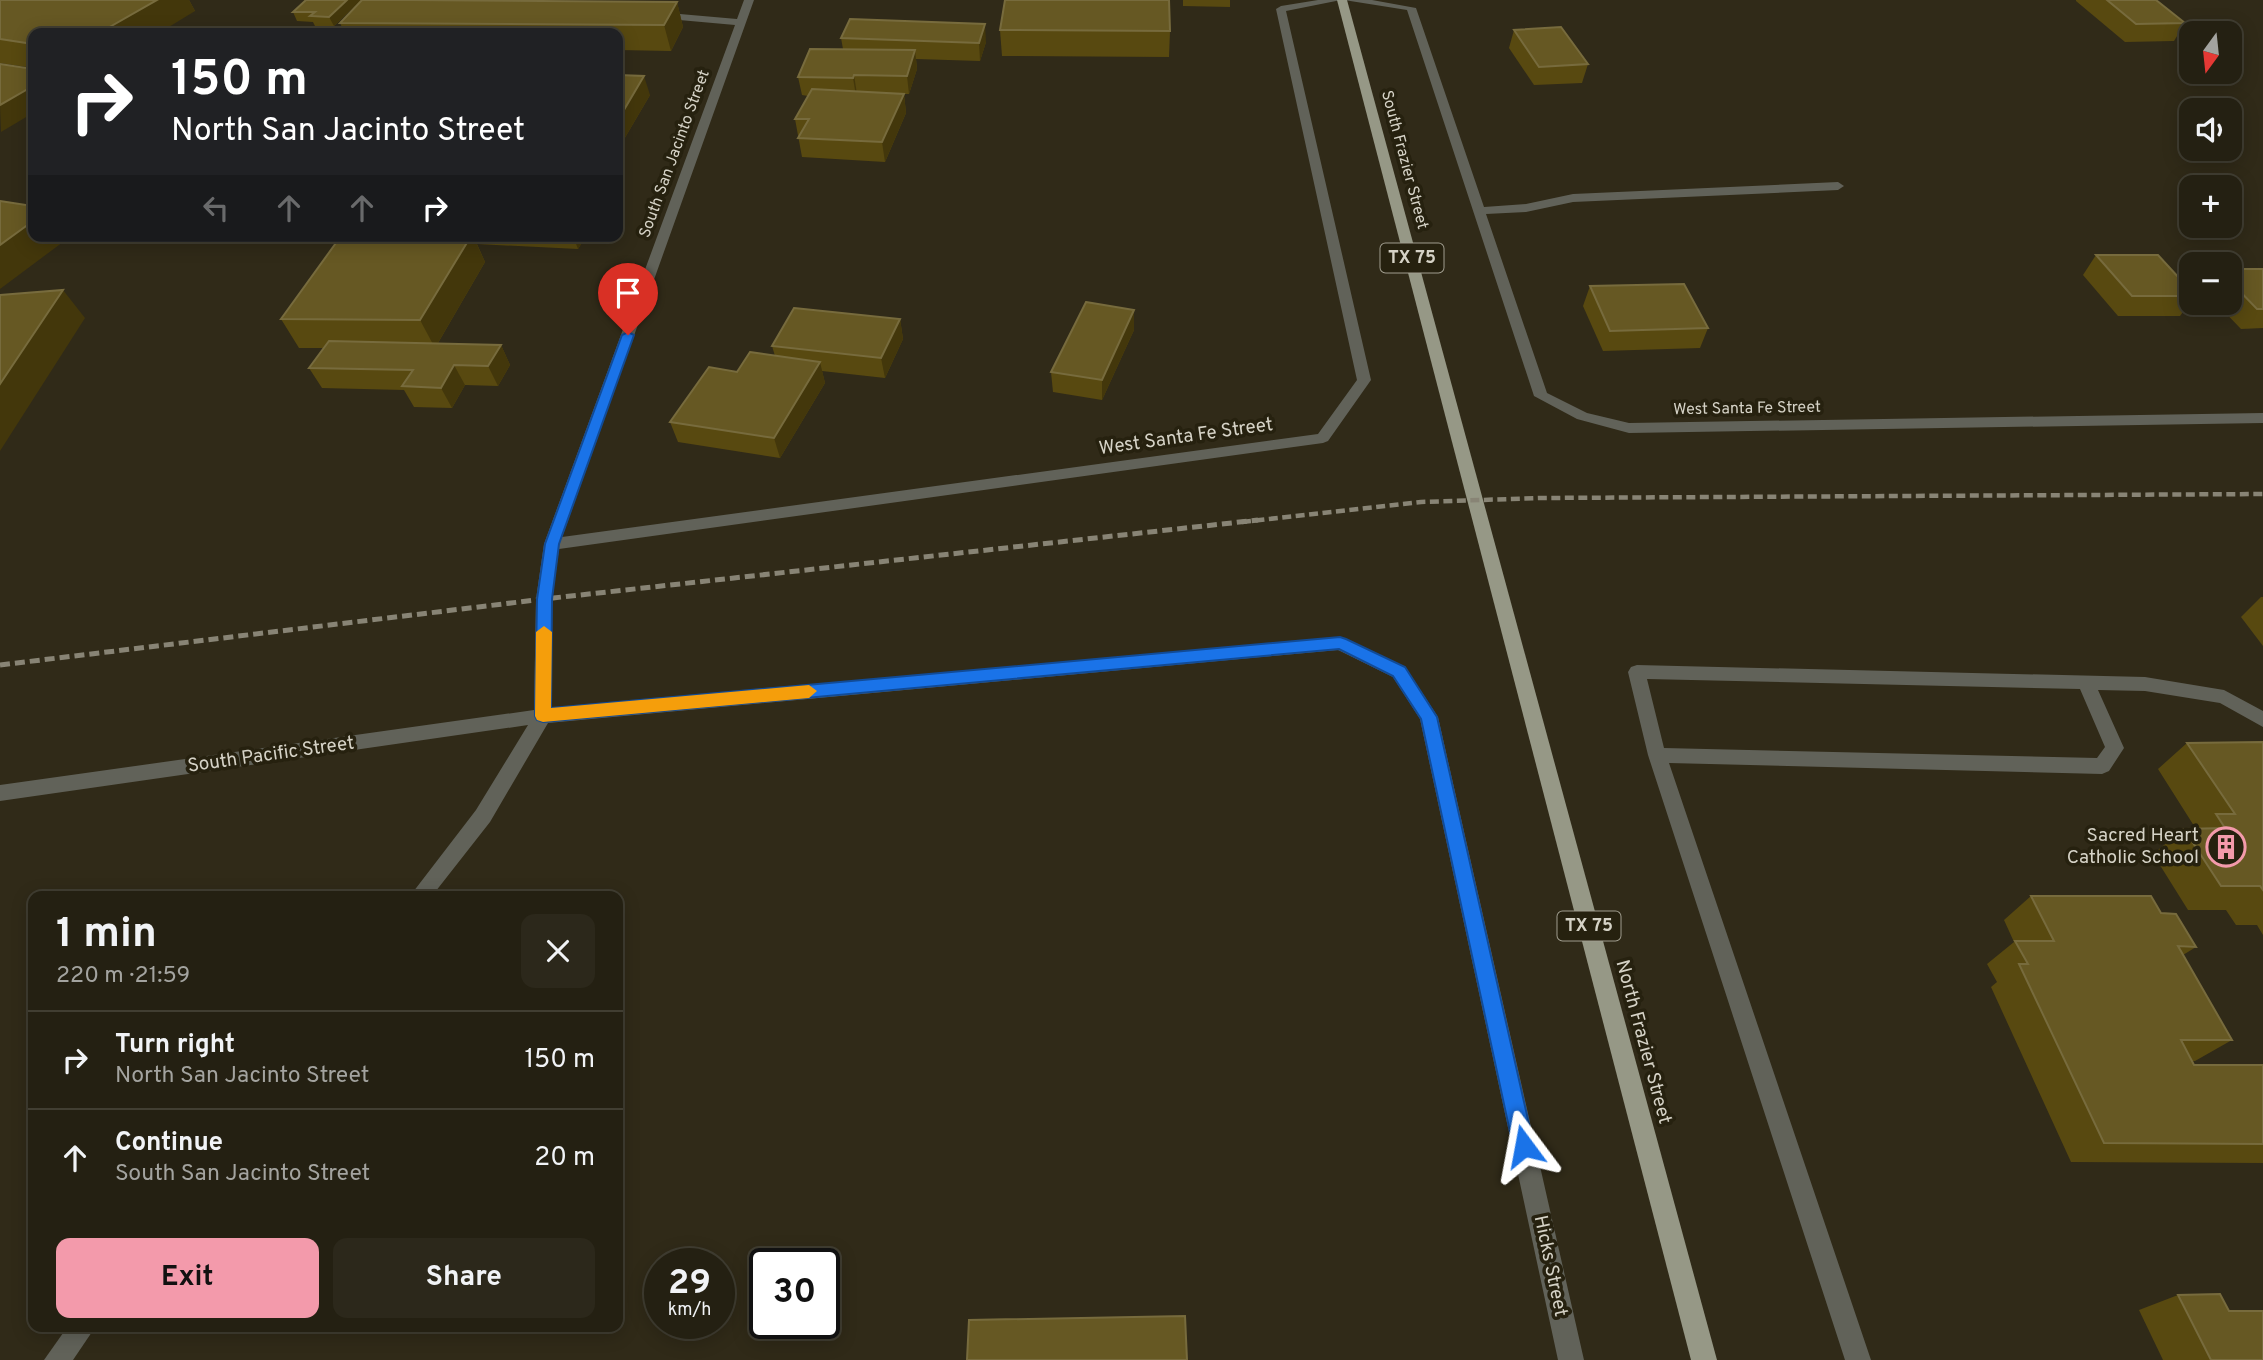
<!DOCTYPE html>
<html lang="en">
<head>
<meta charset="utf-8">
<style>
  :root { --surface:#242012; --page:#2c281b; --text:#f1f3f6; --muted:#a3a39f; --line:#413e32; --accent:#f39aab }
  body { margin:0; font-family:Overpass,sans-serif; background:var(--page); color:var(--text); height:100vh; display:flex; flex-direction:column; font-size:26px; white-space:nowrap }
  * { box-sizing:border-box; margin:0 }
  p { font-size:23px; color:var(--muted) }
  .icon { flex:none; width:38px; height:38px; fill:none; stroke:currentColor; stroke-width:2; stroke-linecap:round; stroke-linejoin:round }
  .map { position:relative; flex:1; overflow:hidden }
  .drawer { position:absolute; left:28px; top:891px; width:595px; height:441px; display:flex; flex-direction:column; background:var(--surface); border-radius:14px; box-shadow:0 4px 18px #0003,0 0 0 2px var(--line) }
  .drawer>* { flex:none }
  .guide { position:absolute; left:28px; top:28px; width:595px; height:214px; border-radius:14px; box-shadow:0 4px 18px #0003,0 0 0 2px var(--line); background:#202124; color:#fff; overflow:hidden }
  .needle { width:46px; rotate:195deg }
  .controls { position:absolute; left:2179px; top:21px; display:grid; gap:14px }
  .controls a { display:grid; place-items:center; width:63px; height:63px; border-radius:14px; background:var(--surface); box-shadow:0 4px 18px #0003,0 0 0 2px var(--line); font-size:35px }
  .speed { position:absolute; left:644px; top:1248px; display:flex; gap:14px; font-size:35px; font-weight:700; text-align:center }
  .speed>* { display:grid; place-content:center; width:91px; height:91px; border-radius:50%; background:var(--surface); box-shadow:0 4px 18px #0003,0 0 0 2px var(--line); line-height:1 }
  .speed small { font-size:18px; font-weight:400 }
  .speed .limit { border:4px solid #111; border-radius:10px; background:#fff; color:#111 }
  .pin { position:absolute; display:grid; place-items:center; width:60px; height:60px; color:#fff; margin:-72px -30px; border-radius:50% 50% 50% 0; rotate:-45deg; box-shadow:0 0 7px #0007 }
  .pin .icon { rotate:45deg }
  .me { position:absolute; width:77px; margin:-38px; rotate:347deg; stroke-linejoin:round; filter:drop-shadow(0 0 5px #0008) }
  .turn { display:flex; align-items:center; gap:24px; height:147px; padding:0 28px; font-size:32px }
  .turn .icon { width:91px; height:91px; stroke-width:2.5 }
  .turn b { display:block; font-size:49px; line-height:60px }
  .lanes { display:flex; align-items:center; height:66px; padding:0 28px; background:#0003; justify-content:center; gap:35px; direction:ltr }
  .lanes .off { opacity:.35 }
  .round { display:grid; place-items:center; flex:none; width:74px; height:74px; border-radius:14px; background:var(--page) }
  .head { display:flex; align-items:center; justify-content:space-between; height:119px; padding:0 28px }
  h1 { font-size:42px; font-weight:700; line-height:52px }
  .cta { display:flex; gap:14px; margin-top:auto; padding:14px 28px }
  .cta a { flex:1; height:80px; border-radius:14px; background:var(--accent); color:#111; font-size:28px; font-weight:700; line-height:80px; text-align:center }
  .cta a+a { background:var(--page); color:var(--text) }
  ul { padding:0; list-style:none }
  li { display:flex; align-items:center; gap:21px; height:98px; padding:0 28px; border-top:2px solid var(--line) }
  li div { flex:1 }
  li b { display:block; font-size:26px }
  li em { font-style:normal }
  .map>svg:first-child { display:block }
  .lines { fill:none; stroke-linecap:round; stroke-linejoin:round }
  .minor { fill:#616259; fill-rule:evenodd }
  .major { fill:#969886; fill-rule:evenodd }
  .rail-far1 { stroke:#888475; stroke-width:4.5; stroke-dasharray:9 4.5; stroke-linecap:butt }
  .rail { stroke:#888475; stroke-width:5; stroke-dasharray:10 5; stroke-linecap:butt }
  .wall { fill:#584910 }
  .shaded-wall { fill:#43370b }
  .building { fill:#665823; stroke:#776b3d; stroke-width:2 }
  .route { fill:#1a73e8; stroke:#114b97; stroke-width:2 }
  .slow { fill:#f59e0b }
  .labels { text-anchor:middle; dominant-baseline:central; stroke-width:7; stroke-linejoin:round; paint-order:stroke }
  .far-street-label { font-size:16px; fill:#d5d2c6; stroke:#26210f }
  .shield { fill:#26210f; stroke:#a09d8f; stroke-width:2 }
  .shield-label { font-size:18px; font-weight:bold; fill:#d5d2c6 }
  .street-label { font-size:19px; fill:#d5d2c6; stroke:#26210f }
  .poi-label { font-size:19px; fill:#d5d2c6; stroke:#26210f; text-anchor:end }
</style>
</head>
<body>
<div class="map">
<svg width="2263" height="1360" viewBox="0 0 2263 1360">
  <rect width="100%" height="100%" fill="#302a18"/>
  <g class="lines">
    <g class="minor">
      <polygon points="744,0 754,0 562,537 1318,434 1357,380 1276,9 1281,6 1318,0 1341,0 1286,11 1371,380 1328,441 1323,443 559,549 552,599 552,708 1340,637 1405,667 1438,717 1584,1360 1558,1360 1420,719 1393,677 1338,650 548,723 490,822 432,896 410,896 476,810 528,725 0,801 0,785 534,710 536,599 544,544 735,25 657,18 652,15 657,12 737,19"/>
      <polygon points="1344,0 1372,0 1416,8 1484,207 1526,204 1573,194 1838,182 1844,186 1838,190 1573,202 1526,212 1486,214 1547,393 1587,413 1629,423 2263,413 2263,423 1629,433 1577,419 1534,396 1407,10"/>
      <path d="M1637,665L2145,677L2224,690L2263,711V727L2220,703L2145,691L2098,690L2124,748L2109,771L2102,774L1669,763L1871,1360H1845L1648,755L1628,672L1631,667ZM1647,679L2080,689L2105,747L2097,758L1664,748Z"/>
      <polygon points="68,1326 96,1326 73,1360 44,1360"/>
    </g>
    <polygon class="major" points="1337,0 1347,0 1717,1360 1691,1360"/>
    <polyline class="rail-far1" points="1242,522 1421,502 1541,498 2263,494"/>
    <polyline class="rail" points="0,665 544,599 1258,520"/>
  </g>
  <g class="wall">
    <polygon points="0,0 189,0 195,11 33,33 33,68 0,63"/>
    <polygon points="361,0 334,26 315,26 313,22 297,21 293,12"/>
    <polygon points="362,0 677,2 683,27 671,51 618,50 618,33 345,33 340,23"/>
    <polygon points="1183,0 1230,0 1230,7 1183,6"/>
    <polygon points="2076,0 2156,0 2185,23 2174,41 2125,42 2076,1"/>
    <polygon points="1000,30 1170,31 1169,57 1002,56"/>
    <polygon points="1514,30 1588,64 1582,83 1534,85 1509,48"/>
    <polygon points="841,38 986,42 980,61 916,59 917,69 909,94 904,94 906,113 885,162 802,157 795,119 808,96 802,95 798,77 843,49"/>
    <polygon points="618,75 650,95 623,141 618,140"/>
    <polygon points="341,236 586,236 578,249 477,244 485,262 438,343 501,345 510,365 498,386 465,385 452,408 414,407 404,390 322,388 309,368 324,348 299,348 281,319"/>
    <polygon points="2096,255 2191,291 2191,301 2180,316 2118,316 2083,275"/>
    <polygon points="2230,269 2263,269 2263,328 2241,329 2216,303 2230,303"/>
    <polygon points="1590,286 1708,328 1700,348 1603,351 1583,306"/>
    <polygon points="1134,310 1134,330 1102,400 1053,392 1051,372"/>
    <polygon points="900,319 903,339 885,378 822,371 825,383 780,458 678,442 670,422 737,372 775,356 772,346"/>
    <polygon points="2261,597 2263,597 2263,646 2241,617"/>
    <polygon points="2263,742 2263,935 2257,925 2236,925 2226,910 2188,910 2153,854 2184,829 2196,829 2158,769 2187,743"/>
    <polygon points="2031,896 2161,913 2196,947 2183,955 2232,1040 2195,1061 2193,1061 2194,1065 2263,1065 2263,1163 2071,1162 1991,987 1997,982 1987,964 2014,942 2004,920"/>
    <polygon points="2178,1295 2229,1311 2263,1360 2163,1360 2139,1310"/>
  </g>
  <g class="shaded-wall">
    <polygon points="157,0 189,0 195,11 159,33 99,33"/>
    <polygon points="347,0 361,0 334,26 329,17"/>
    <polygon points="677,2 683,27 671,51 664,25"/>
    <polygon points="985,24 986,42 980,61 979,43"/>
    <polygon points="915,50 917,69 909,94 907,76"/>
    <polygon points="854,75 857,94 856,96 853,78"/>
    <polygon points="644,76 650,95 623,141 618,124 618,120"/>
    <polygon points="33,86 33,113 1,132 0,105"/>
    <polygon points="904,94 906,113 885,162 882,142"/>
    <polygon points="33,221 33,236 71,236 0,289 0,245"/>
    <polygon points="471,236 473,236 485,262 435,348 420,320"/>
    <polygon points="573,236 586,236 578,249"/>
    <polygon points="63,290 85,318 0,451 0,384"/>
    <polygon points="1134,310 1134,330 1102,400 1102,380"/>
    <polygon points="900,319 903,339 885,378 881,358"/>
    <polygon points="501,345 510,365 498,386 488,366"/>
    <polygon points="820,362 825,383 780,458 774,438"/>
    <polygon points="454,365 465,385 452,408 441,388"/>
  </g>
  <g class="building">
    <polygon points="0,0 157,0 99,33 33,33 33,44 0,39"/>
    <polygon points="306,0 347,0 329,17 310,16 315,12 293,12"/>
    <polygon points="362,0 410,0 677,2 664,25 340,23"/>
    <polygon points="1005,0 1169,0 1170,31 1000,30"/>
    <polygon points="2107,0 2156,0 2185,23 2136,24"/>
    <polygon points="850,19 985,24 979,43 841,38"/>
    <polygon points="1561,27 1588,64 1539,67 1514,30"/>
    <polygon points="810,49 915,50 907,76 854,75 853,78 798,77"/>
    <polygon points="0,64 33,69 33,86 0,105"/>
    <polygon points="618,75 644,76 618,120"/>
    <polygon points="812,89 904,94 882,142 798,138 809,119 795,119"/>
    <polygon points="0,201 33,206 33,221 0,245"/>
    <polygon points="341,236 471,236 420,320 281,319"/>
    <polygon points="2096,255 2158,255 2191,291 2191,296 2132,296"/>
    <polygon points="2230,269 2263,269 2263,309 2257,309 2230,281"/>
    <polygon points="1684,284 1708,328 1610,331 1590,286"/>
    <polygon points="63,290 0,384 0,295"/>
    <polygon points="1086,302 1134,310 1102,380 1051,372"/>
    <polygon points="794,308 900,319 881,358 772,346"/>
    <polygon points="329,341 501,345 488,366 454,365 441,388 402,386 413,370 309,368"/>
    <polygon points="750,352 820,362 774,438 670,422 709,367 737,372"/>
    <polygon points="2263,742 2263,890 2260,886 2221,886 2184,829 2225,828 2216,814 2235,814 2187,743"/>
    <polygon points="2031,896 2151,896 2161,913 2176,914 2196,947 2178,946 2232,1040 2181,1040 2194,1065 2263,1065 2263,1144 2104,1143 2019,964 2028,964 2015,941 2054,941"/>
    <polygon points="2220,1294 2229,1311 2263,1311 2263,1360 2211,1360 2178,1295"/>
    <polygon points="1185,1316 1187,1360 967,1360 969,1320"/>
  </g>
  <polygon class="route" points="628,332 634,335 559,544 552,599 551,708 1340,637 1346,639 1405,667 1437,717 1534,1146 1531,1153 1524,1156 1516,1153 1513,1146 1421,719 1393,676 1339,649 543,722 537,720 535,716 537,599 545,544 622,335"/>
  <polygon class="slow" points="544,626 552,632 551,708 809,685 817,691 809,698 543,722 537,720 535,716 536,632"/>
  <defs>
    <g id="building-ring" transform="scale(2.0125)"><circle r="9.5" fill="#26210f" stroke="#f39aab" stroke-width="1.5"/><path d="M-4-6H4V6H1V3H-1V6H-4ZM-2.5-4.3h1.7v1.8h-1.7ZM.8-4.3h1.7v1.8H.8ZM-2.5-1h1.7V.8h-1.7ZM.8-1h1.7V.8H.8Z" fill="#f39aab"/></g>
  </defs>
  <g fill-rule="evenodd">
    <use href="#building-ring" x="2226" y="847"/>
  </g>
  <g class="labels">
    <g class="far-street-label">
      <text transform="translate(675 154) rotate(-70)">South San Jacinto Street</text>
      <text transform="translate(1404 160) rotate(75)">South Frazier Street</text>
      <text transform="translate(1747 409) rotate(-1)">West Santa Fe Street</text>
    </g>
    <g class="shield">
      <rect x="1380.5" y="243.5" width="63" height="29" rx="5"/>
      <rect x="1557.5" y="911.5" width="63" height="29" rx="5"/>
    </g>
    <g class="shield-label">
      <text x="1412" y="258">TX 75</text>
      <text x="1589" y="926">TX 75</text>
    </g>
    <g class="street-label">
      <text transform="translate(1186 437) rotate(-8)">West Santa Fe Street</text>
      <text transform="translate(271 755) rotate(-8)">South Pacific Street</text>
      <text transform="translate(1643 1042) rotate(75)">North Frazier Street</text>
      <text transform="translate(1550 1266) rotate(78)">Hicks Street</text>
    </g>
    <g class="poi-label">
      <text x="2199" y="836">Sacred Heart<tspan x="2199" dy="22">Catholic School</tspan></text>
    </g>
  </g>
</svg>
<div class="controls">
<a><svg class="needle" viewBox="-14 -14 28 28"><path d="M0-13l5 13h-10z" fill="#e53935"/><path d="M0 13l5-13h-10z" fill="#a3a39f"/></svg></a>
<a><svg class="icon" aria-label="sound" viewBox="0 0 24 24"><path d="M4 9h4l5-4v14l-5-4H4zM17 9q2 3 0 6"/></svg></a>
<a>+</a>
<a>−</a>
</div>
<div class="speed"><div>29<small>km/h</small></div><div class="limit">30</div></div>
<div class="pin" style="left:628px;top:335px;background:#d93025"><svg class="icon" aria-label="arrive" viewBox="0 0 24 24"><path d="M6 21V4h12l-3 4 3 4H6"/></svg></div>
<svg class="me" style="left:1524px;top:1146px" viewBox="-20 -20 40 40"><path d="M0-17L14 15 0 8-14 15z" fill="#1a73e8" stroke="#fff" stroke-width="4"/></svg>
<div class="guide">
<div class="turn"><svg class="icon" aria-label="right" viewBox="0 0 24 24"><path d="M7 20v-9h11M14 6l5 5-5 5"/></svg><div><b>150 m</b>North San Jacinto Street</div></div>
<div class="lanes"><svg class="icon off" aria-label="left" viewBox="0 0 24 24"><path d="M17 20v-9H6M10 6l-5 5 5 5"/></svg><svg class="icon off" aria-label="ahead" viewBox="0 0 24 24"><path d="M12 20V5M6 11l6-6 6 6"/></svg><svg class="icon off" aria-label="ahead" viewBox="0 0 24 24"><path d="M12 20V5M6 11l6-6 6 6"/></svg><svg class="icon" aria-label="right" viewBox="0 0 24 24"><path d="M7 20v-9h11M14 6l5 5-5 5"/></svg></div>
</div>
<section class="drawer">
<div class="head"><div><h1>1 min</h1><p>220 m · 21:59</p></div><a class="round"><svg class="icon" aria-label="close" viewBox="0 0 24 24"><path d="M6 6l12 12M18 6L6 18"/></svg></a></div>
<ul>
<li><svg class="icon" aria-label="right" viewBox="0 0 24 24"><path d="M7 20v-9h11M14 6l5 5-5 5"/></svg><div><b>Turn right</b><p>North San Jacinto Street</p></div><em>150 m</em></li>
<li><svg class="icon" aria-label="ahead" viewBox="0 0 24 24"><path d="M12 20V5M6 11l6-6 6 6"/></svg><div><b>Continue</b><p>South San Jacinto Street</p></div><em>20 m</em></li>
</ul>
<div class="cta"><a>Exit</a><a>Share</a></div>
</section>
</div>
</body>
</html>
